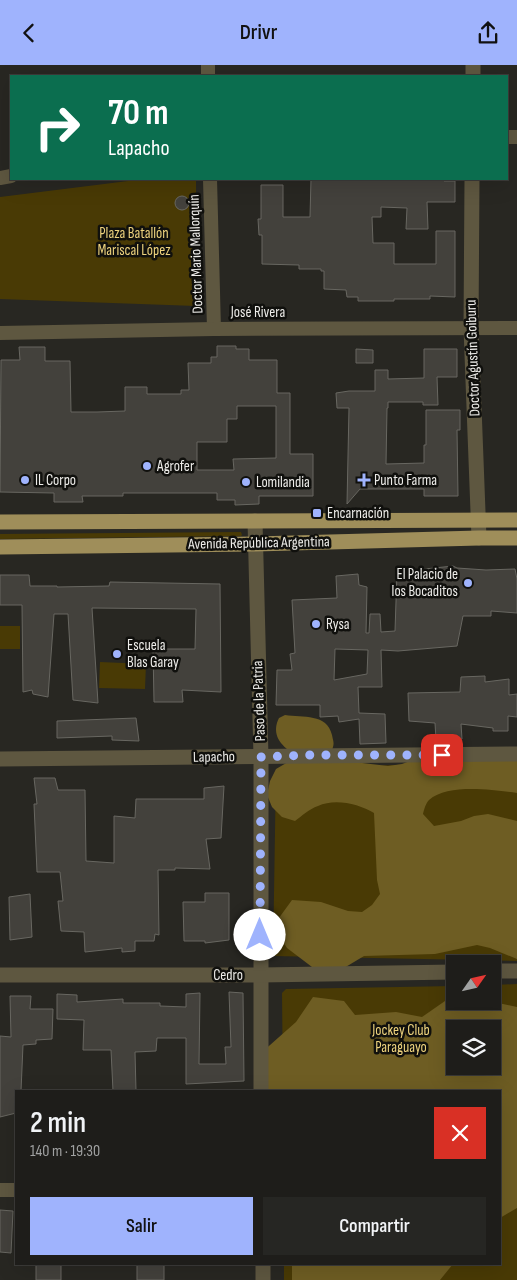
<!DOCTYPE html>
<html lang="es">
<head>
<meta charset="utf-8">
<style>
  :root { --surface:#1e1d1a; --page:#262623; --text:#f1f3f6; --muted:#a1a2a2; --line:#3c3b39; --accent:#9fb3fd }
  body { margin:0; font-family:"Sofia Sans Condensed",sans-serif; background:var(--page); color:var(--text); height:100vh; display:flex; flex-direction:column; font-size:19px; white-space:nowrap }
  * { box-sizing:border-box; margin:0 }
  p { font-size:16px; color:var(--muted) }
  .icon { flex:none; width:28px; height:28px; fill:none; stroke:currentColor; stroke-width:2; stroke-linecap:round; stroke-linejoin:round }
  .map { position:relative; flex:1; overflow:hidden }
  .panel { position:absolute; left:15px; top:1025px; width:486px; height:175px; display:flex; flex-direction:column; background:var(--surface); border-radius:0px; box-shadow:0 5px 20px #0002,0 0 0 1px var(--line) }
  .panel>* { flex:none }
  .top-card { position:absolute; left:10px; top:10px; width:498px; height:105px; border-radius:0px; box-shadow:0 5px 20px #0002,0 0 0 1px var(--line); background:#0b6e4f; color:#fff; overflow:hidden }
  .needle { width:32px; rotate:56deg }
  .tools { position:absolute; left:446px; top:890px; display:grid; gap:10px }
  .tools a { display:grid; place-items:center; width:55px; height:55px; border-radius:0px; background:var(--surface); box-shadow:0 5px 20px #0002,0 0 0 1px var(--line); font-size:25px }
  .pin { position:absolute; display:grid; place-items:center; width:42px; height:42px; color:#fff; margin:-21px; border-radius:10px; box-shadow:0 2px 8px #0006 }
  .me { position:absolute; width:55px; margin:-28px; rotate:0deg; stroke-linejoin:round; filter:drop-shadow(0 0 4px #0008) }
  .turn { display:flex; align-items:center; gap:18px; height:105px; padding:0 15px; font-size:22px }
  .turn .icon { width:65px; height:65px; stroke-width:2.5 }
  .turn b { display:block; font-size:35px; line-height:42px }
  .round { display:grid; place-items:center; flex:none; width:52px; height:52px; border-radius:0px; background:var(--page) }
  .headline { display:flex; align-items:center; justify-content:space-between; height:85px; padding:0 15px }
  h1 { font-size:30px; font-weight:600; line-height:38px }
  .action { display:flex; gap:10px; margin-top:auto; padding:10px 15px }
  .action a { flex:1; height:58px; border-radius:0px; background:var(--accent); color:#111; font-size:20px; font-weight:600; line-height:58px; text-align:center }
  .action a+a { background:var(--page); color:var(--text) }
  header { display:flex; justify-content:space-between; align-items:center; height:65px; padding:0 15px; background:var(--accent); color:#111; font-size:22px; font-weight:600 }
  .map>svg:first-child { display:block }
  .green { fill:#493a05; fill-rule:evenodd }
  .forest { fill:#6e5d23; fill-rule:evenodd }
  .building { fill:#43413c; stroke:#686761; fill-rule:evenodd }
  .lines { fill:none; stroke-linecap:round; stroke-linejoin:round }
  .minor { stroke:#5e5740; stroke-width:14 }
  .tertiary { stroke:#5e5740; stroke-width:15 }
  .trunk { stroke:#9f8e5a; stroke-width:15 }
  .route { stroke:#9fb3fd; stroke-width:9; stroke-dasharray:0 16.2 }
  .poi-dot { fill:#9fb3fd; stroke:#10100d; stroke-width:2 }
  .labels { text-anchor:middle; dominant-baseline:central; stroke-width:5; stroke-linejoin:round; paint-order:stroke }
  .park-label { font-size:15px; fill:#eed37e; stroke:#10100d }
  .street-label { font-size:15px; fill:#eeedea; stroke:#10100d }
  .poi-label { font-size:15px; fill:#eeedea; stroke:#10100d; text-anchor:start }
</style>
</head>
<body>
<header><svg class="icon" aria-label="back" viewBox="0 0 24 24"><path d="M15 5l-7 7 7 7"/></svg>Drivr<svg class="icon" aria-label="share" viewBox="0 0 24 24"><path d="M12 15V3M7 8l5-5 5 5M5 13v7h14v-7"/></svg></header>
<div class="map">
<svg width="517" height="1215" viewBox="0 0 517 1215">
  <rect width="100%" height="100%" fill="#282722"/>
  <g class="green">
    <polygon points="144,114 196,114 196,241 0,234 0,132"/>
    <polygon points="241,467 242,470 241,471 0,474 0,469"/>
    <rect x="0" y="561" width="20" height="23"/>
    <polygon points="100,597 146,599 145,624 99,623"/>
    <polygon points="517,696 517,896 273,891 276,704"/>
    <path d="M517,919V1215H284V1199H500V1026H283L282,928L286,924L455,921V936H492L493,920ZM455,964H492V1001H455Z"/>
  </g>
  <g class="forest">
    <path d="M285,650C303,653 327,648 332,670C333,676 335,678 332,685L291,687C278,678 272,667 279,653Z"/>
    <path d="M428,689L517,693V728C494,725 448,718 429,735C426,738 424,744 423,749L434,761L461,756L474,751L488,749L517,756V894L490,883L477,880L435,889L364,891L339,906H325L312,902L287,883L279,871L276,857L292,835L321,837L348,846L362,847L372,840L380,829L377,815L374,748C359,739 335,733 318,741C309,744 302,751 295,756L282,752L272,742L267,730L270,716L276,704L288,697L345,696L388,701L402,699Z"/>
    <path d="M313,932L344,936L355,950L396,947L422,952L445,936L455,935V936H489L517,942V1143L500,1153V1026H265L261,988L296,957ZM455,964H492V1001H455Z"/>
    <polygon points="292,1199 453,1199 440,1215 292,1215"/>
  </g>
  <g class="building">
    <polygon points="311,114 444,114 444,116 455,116 455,137 427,137 428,164 406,164 407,143 381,142 381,152 372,152 373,178 394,178 394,199 436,199 436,166 455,166 455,232 430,231 430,234 394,234 394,236 358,236 358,232 347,232 346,225 324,224 324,206 321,206 321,204 299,204 299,200 262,199 262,170 259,170 258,154 261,154 261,120 283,120 283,152 310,152"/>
    <circle cx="182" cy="138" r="7"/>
    <path d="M217,281H236V284H249V295H277V328H290V389H313V431H259V439L235,440V435H217V428H123V431H82L83,437H54V428L0,427L1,295H20L19,282H45V296H70L71,347H97L125,346V322H147V329H181V325H189L188,298H211V292H217ZM237,341H276V393L233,394L234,405H197V377H227V354H237Z"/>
    <polygon points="356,284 373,285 373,298 356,298"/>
    <polygon points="424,284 457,284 457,312 437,312 438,340 423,340 423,337 388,337 388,343 387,343 386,399 424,398 424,380 426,380 426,345 460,345 460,365 457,365 458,431 424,431 424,424 360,424 347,439 349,343 337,343 336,328 349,326 375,326 375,305 388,305 388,314 424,313"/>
    <path d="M453,501L457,503L486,505L515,504L517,514V548L491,546V551H463L457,581L398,586L381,585L382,622H358L359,648L385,649L386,678L360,679L359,654L339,657L338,651L320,652V640H276L277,605H292L290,589L295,588L292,535L337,533L336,511L358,509L359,520L367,522L366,568H369L370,549H380L381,567L395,566L397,507ZM335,584L368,585L367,609L334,615Z"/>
    <polygon points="0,510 29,510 30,521 57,521 57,522 109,521 110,517 220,519 221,627 182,625 183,637 154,637 153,584 195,584 196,544 92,543 98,638 73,635 68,549 54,549 48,632 33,629 32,625 23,627 22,540 0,540"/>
    <polygon points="485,611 485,617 509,614 509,630 517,629 517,652 508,651 508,666 493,666 493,663 461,659 462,674 436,675 435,658 409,656 408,628 460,627 461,612"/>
    <polygon points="136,653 139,676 112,675 112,671 57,673 57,656"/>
    <polygon points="34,713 55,713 58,725 85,725 86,796 114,798 114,751 135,753 136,734 204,734 204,723 224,721 221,773 206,774 210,804 175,803 175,805 158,805 159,870 155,869 154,876 135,876 135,886 122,887 122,883 85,887 84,867 61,866 58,836 63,836 60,807 37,807 34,739 37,739"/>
    <polygon points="205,828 229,828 229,875 205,878 205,876 184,876 183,837 205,837"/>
    <polygon points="30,829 32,872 10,875 9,832"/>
    <polygon points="229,927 243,928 244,1016 186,1019 186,973 157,973 156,986 135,987 136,1026 113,1026 111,985 83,985 84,955 57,954 57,929 77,930 77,937 123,934 123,938 160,938 160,941 186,942 186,929 200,928 199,999 226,999 225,982 231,982"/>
    <polygon points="10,931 31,931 30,944 53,944 52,974 36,975 36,979 23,980 21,1026 16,1026 16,1048 0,1052 0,971 11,972"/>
    <polygon points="0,1145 13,1146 11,1188 0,1187"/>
    <rect x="36" y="1199" width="25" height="16"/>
    <rect x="137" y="1199" width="27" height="16"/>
  </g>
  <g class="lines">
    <g class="minor">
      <polyline points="208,0 208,11"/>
      <polyline points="506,72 517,72"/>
      <polyline points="0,113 11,111"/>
      <polyline points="210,114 214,264"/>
      <polyline points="0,268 214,264 517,263"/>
      <polyline points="0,1125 16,1125"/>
    </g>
    <g class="tertiary">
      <polyline points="473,11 473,0"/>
      <polyline points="472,114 471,263 479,473"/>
      <polyline points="255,456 261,692 261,1026"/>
      <path d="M0,694C172,693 345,690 517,689"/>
      <polyline points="492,906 517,906"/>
      <polyline points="0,910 260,910 455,907"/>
      <polyline points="263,1199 263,1215"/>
    </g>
    <g class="trunk">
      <polyline points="0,457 517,455"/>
      <polyline points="0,482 255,479 479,473 517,473"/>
    </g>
  </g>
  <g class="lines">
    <polyline class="route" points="260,870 261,692 310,690 442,690"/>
  </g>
  <g class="poi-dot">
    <circle cx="147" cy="401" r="5"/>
    <circle cx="25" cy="415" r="5"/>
    <path d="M361.5 407.5h5v5h5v5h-5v5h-5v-5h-5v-5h5z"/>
    <circle cx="246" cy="417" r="5"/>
    <rect x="312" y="443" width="10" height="10" rx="2.5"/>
    <circle cx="468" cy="518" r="5"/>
    <circle cx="316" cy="559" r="5"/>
    <circle cx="117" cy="589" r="5"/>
  </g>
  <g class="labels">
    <g class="park-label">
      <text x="134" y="168">Plaza Batallón<tspan x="134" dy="17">Mariscal López</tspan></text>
      <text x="401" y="965">Jockey Club<tspan x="401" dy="17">Paraguayo</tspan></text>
    </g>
    <g class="street-label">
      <text transform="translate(196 189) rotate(-92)">Doctor Mario Mallorquín</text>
      <text x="258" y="247">José Rivera</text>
      <text transform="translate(473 293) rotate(-92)">Doctor Agustín Goiburu</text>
      <text transform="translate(259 478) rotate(-1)">Avenida República Argentina</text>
      <text transform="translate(259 636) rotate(-92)">Paso de la Patria</text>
      <text transform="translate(214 692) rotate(-1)">Lapacho</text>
      <text x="228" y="910">Cedro</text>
    </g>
    <g class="poi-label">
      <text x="157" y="401">Agrofer</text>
      <text x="35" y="415">IL Corpo</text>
      <text x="374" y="415">Punto Farma</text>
      <text x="256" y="417">Lomilandia</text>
      <text x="327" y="448">Encarnación</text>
      <text x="458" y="509" text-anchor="end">El Palacio de<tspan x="458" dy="17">los Bocaditos</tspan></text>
      <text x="326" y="559">Rysa</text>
      <text x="127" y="580">Escuela<tspan x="127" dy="17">Blas Garay</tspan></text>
    </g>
  </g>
</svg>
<div class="tools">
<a><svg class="needle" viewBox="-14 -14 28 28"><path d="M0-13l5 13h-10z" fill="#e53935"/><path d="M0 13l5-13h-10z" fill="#a1a2a2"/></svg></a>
<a><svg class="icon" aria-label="layers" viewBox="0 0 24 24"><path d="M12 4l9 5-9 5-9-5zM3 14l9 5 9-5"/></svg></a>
</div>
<div class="pin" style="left:442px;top:690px;background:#d93025"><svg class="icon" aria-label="arrive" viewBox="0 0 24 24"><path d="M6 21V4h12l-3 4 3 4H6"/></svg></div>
<svg class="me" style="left:260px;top:870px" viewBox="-20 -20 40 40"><circle r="19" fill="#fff"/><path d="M0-13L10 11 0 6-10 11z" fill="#9fb3fd"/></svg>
<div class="top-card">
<div class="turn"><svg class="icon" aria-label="right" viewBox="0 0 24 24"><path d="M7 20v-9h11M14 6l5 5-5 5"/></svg><div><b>70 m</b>Lapacho</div></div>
</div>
<section class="panel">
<div class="headline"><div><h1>2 min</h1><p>140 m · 19:30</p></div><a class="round" style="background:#d93025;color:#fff"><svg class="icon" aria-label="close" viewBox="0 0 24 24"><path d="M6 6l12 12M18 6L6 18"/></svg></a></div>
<div class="action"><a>Salir</a><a>Compartir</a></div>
</section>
</div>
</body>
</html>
